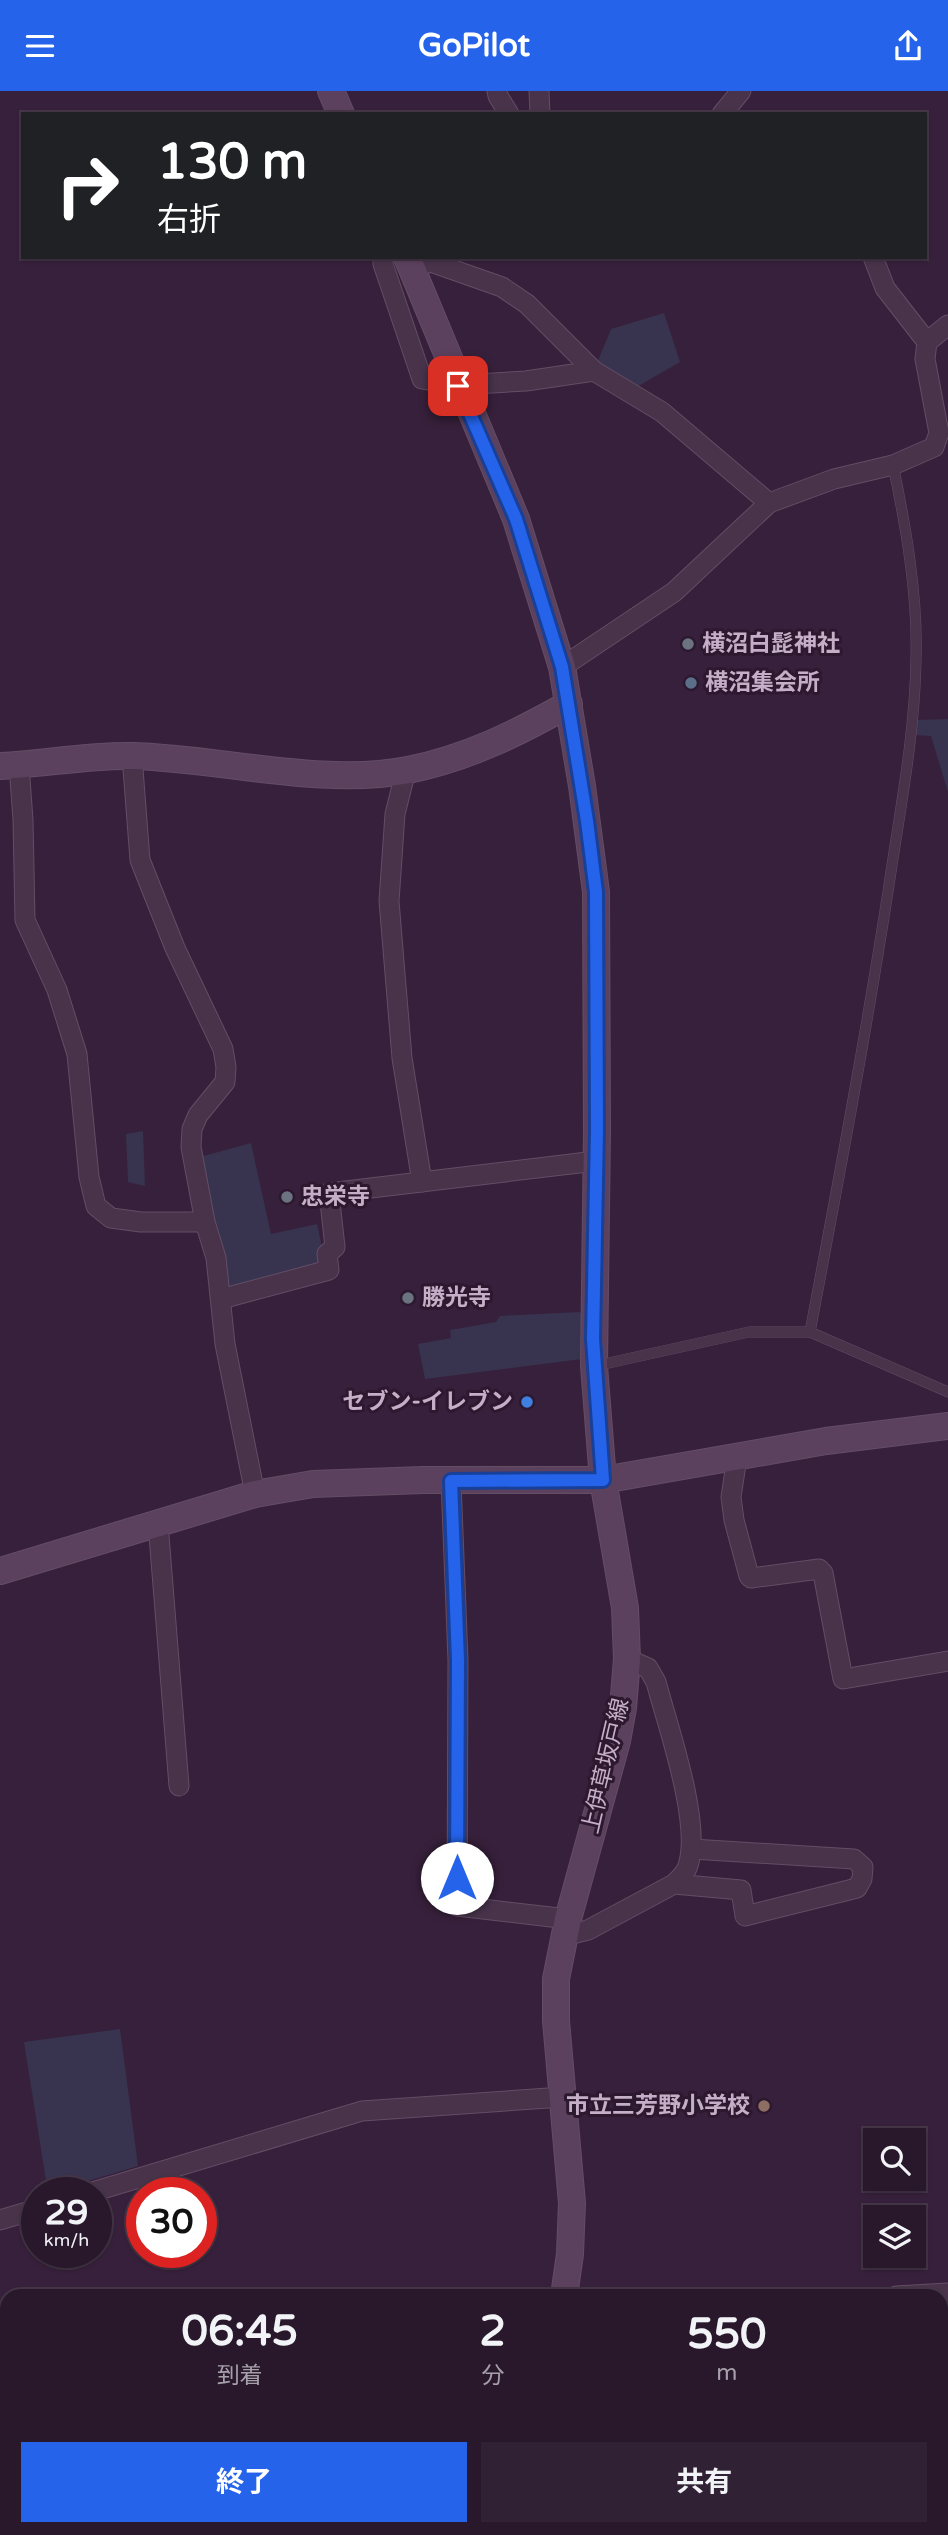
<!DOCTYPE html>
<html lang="ja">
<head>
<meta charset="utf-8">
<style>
  :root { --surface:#29182c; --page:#312134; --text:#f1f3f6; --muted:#a5a0a9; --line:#453748; --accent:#2563eb }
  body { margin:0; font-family:"Varela Round","Noto Sans JP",sans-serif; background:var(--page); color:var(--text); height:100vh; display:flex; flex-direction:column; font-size:26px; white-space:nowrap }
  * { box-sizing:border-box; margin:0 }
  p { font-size:23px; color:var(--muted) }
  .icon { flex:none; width:38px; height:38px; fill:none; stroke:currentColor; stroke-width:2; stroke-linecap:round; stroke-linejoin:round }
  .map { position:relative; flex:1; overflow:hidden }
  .drawer { position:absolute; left:0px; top:2198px; width:948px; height:247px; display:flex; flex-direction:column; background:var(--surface); border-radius:21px 21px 0 0; box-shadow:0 2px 5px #0004,0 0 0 2px var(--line) }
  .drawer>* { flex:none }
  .hud { position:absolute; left:21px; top:21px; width:906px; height:147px; border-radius:0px; box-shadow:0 2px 5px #0004,0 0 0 2px var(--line); background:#202124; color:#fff; overflow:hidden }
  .fabs { position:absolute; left:863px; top:2037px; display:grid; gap:14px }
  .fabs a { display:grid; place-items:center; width:63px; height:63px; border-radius:0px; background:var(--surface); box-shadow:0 2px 5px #0004,0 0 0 2px var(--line); font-size:35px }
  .speed { position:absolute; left:21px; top:2086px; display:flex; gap:14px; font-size:35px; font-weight:700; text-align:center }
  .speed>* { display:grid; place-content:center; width:91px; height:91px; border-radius:50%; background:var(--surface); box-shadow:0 2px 5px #0004,0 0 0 2px var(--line); line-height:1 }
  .speed small { font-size:18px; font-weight:400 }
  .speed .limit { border:10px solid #d22; background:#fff; color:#111 }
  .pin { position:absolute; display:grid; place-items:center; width:60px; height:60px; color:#fff; margin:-30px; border-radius:14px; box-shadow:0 4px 10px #0006 }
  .me { position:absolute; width:77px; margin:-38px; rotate:0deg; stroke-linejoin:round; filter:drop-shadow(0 0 5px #0008) }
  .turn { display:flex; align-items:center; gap:24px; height:147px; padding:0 21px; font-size:32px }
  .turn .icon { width:91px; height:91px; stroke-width:2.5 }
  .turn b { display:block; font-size:49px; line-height:60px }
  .eta { display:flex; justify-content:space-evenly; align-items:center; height:119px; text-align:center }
  .eta b { font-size:42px; font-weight:700; line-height:49px }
  .action { display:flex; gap:14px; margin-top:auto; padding:14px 21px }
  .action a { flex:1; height:80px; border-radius:0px; background:var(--accent); color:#fff; font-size:28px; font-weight:700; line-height:80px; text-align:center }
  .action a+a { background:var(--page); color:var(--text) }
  header { display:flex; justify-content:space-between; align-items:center; height:91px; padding:0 21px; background:var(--accent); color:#fff; font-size:32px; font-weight:700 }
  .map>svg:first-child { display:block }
  .green { fill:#38334f }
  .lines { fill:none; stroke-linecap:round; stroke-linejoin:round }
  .lane-casing { stroke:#634e65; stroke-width:11 }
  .street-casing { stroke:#634e65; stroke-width:21 }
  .secondary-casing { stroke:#634e65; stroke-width:28 }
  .highway-casing { stroke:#503b52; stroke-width:37 }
  .lane { stroke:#48334b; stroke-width:10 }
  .street { stroke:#48334b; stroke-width:19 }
  .secondary { stroke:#5c415e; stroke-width:26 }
  .highway { stroke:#527250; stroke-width:35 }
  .route-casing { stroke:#184099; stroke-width:18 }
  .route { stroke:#2563eb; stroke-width:12 }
  .worship-dot { fill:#6b7280; stroke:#2d192f; stroke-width:2.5 }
  .service-dot { fill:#5c6f8a; stroke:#2d192f; stroke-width:2.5 }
  .shop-dot { fill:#3f7fe0; stroke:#2d192f; stroke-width:2.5 }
  .education-dot { fill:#8d6e63; stroke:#2d192f; stroke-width:2.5 }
  .labels { text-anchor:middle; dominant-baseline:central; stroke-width:6; stroke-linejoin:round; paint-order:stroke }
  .poi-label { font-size:23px; font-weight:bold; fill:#c5aec7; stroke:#2d192f; text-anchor:start }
  .street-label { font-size:23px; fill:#c5aec7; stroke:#2d192f }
</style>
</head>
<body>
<header><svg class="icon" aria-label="menu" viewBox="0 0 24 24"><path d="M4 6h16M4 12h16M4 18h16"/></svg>GoPilot<svg class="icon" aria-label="share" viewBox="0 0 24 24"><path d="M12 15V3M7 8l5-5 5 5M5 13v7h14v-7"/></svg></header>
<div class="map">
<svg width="948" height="2444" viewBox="0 0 948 2444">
  <rect width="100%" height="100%" fill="#37203b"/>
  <g class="green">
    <polygon points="664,222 680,271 635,297 597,272 611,238"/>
    <polygon points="948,628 948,701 931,645 914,644 914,629"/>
    <polygon points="143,1040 145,1095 128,1091 126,1043"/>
    <polygon points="251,1052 271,1143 317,1133 326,1174 232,1200 226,1195 205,1104 200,1066"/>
    <polygon points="579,1221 581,1222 582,1268 425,1288 418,1253 451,1247 450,1239 496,1231 500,1225"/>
    <polygon points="120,1938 138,2075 48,2102 24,1951"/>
  </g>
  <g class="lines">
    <g class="lane-casing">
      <g id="lane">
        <path d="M810,1241C838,1092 866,944 889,794C900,719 915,643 916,568C918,505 906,436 893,374"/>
        <polyline points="595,1275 749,1241 810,1241 948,1301"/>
        <polyline points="942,2301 948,2300"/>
      </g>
    </g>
    <g class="street-casing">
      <g id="street">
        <polyline points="497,0 498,5 509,23"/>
        <polyline points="539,0 540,23"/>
        <polyline points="722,23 741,0"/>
        <polyline points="383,166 383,173 422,288 458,294 526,290 594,280"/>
        <polyline points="873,166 885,197 927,251"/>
        <polyline points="411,176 431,171 502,196 527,213 594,280 662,321 769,412"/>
        <polyline points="562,576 674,501 769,412 834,388 893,374 934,356 939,342 925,268 927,251 948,234"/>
        <polyline points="132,665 140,769 175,857 223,958 226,976 225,991 198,1024 192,1038 191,1056 205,1131 216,1167 225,1253 255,1403"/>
        <polyline points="19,674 23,729 25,829 57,899 77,963 89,1086 96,1115 111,1127 141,1131 205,1131"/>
        <polyline points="406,679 395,723 389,810 402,967 422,1091"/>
        <polyline points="221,1208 329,1179 327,1163 335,1156 329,1102 596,1070"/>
        <polyline points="736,1373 731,1406 734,1429 749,1485 751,1487 819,1478 823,1482 843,1588 948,1570"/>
        <polyline points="451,1390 458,1569 457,1815 568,1828"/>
        <polyline points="158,1432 179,1695"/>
        <polyline points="674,1793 741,1799 745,1825 857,1797 862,1788 863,1776 854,1768 692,1758"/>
        <path d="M564,1845L588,1839L674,1793C681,1786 687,1781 689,1771C700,1727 668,1636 656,1591L648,1577L627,1568"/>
        <polyline points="89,2102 362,2020 563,2006"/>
        <polyline points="0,2129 37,2118"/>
        <polyline points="896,2205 948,2202"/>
        <polyline points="0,2343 7,2347"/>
        <polyline points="165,2438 176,2444"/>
      </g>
    </g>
    <g class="secondary-casing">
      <g id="secondary">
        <polyline points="331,0 341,23"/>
        <polyline points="407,166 516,428 562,576 582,695 596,801 597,1039 594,1275 603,1389 625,1517 627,1568 623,1617 617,1650 568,1828 556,1888 556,1930 572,2112 570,2163 564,2205"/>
        <path d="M0,675C44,673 88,664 132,665C219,667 323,696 408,679C467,667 516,643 569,613"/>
        <polyline points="0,1480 255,1403 313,1393 423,1389 603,1389 826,1350 948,1335"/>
        <polyline points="495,2444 497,2438"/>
      </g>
    </g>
    <g class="highway-casing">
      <g id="highway">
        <polyline points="0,2418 7,2423"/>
        <polyline points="28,2438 39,2444"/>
      </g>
    </g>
    <use href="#lane" class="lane"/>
    <use href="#street" class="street"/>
    <use href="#secondary" class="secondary"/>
    <use href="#highway" class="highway"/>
  </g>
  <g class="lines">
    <g class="route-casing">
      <polyline id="route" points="457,1787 458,1569 451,1390 603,1389 593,1248 597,1039 596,801 587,730 562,576 516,428 458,295"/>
    </g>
    <use href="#route" class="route"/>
  </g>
  <g class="worship-dot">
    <circle cx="688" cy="553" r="7"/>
    <circle cx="287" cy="1106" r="7"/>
    <circle cx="408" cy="1207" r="7"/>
  </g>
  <circle class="service-dot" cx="691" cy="592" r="7"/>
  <circle class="shop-dot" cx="527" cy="1311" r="7"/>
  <circle class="education-dot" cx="764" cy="2015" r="7"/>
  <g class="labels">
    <g class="poi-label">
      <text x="702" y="553">横沼白髭神社</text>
      <text x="705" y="592">横沼集会所</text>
      <text x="301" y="1106">忠栄寺</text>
      <text x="422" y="1207">勝光寺</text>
      <text x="513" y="1311" text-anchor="end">セブン-イレブン</text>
      <text x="750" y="2015" text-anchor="end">市立三芳野小学校</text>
    </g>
    <g class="street-label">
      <text transform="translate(606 1675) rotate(-77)">上伊草坂戸線</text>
    </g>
  </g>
</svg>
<div class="fabs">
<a><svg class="icon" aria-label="search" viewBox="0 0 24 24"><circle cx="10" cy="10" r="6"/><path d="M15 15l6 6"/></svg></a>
<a><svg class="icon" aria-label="layers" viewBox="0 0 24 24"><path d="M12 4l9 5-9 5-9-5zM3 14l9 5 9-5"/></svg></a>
</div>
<div class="speed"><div>29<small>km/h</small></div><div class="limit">30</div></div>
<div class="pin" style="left:458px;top:295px;background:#d93025"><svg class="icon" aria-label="arrive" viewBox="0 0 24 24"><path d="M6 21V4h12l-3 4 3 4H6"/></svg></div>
<svg class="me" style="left:457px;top:1787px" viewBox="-20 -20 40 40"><circle r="19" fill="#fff"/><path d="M0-13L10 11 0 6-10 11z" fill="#2563eb"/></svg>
<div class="hud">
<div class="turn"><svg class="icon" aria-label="right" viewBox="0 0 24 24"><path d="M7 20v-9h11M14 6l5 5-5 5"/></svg><div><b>130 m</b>右折</div></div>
</div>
<section class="drawer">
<div class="eta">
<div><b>06:45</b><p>到着</p></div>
<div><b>2</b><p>分</p></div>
<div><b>550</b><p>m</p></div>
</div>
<div class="action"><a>終了</a><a>共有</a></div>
</section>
</div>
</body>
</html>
